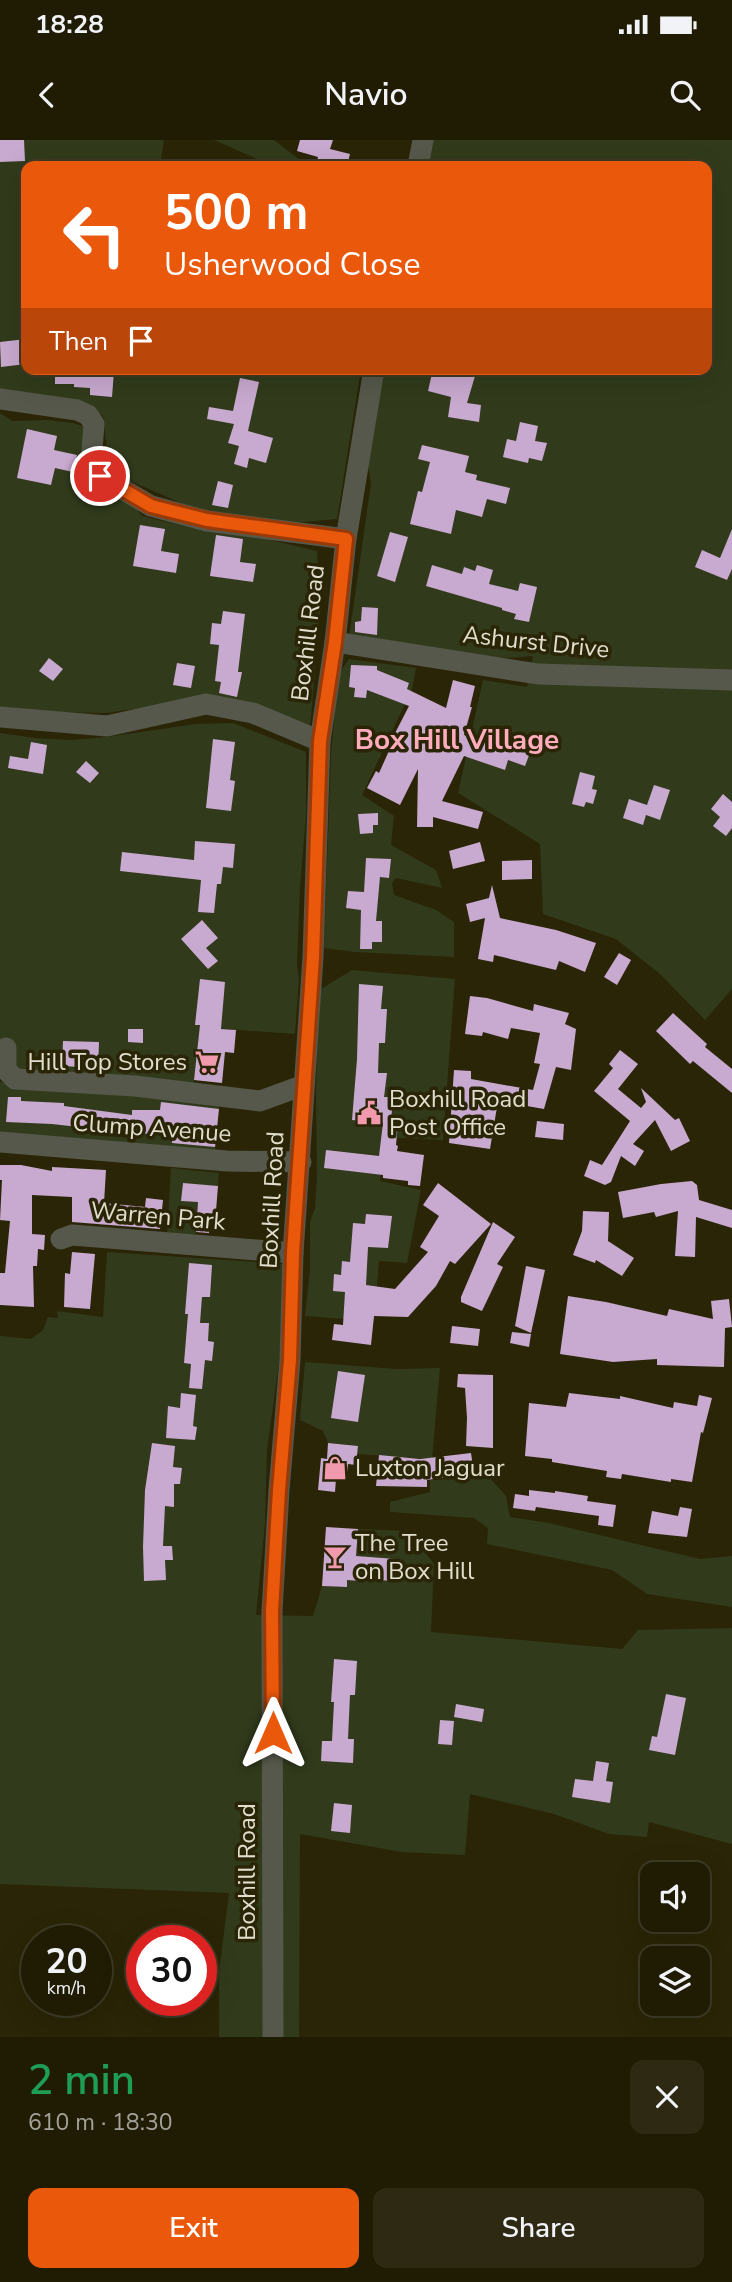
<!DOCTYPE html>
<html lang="en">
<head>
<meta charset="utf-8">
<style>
  :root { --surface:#201c04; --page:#2d2913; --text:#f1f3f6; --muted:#a2a19a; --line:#3d3a26; --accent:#ea580c }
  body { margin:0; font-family:"Nunito Sans",sans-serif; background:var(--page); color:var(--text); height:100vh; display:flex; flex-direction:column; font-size:26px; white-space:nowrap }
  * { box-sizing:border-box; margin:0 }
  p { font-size:23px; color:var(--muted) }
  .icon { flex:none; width:38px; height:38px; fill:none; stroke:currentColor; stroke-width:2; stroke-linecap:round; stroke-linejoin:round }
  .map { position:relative; height:1897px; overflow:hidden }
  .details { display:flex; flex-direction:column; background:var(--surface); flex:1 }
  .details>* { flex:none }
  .banner { position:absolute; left:21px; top:21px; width:691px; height:214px; border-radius:14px; box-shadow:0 7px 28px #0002,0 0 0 2px var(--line); background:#ea580c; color:#fff; overflow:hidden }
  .tools { position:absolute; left:640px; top:1722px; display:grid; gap:14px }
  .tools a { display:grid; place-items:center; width:70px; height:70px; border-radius:14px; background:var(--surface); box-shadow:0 7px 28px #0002,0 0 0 2px var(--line); font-size:35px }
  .speed { position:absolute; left:21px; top:1785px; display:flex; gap:14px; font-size:35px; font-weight:700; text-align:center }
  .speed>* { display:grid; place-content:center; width:91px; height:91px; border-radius:50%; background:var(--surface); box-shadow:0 7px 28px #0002,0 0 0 2px var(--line); line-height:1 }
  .speed small { font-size:18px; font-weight:400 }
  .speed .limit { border:10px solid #d22; background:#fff; color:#111 }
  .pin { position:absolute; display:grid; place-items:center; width:60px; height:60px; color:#fff; margin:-30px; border:4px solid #fff; border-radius:50%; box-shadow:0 2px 7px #0007 }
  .me { position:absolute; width:77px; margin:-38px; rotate:0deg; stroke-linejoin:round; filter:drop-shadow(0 0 5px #0008) }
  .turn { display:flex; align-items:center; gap:24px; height:147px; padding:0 28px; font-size:32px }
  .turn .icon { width:91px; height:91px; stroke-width:2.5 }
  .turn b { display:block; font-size:49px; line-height:60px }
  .then { display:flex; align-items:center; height:66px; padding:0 28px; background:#0003; gap:14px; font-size:26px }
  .round { display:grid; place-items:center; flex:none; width:74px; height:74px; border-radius:14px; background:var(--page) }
  .headline { display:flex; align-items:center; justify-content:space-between; height:119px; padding:0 28px }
  h1 { font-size:42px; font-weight:600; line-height:52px; color:#1e9e55 }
  .primary-button { display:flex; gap:14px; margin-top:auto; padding:14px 28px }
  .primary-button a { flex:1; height:80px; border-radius:14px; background:var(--accent); color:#fff; font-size:28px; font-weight:600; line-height:80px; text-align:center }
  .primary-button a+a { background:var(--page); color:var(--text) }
  .status { display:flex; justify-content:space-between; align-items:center; height:49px; padding:0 35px; background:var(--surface); direction:ltr }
  .status svg { height:19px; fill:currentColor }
  header { display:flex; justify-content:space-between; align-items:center; height:91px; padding:0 28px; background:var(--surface); font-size:32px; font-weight:600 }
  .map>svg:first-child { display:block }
  .green { fill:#313b1b }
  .building { fill:#c8a9cf }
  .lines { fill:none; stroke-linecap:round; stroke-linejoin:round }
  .minor { stroke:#55584b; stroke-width:21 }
  .route-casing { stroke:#983908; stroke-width:18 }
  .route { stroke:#ea580c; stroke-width:12 }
  .labels { text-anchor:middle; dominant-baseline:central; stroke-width:7; stroke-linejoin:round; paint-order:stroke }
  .street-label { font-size:24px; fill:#e1decd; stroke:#2a2506 }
  .poi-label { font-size:24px; fill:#e1decd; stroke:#2a2506; text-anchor:start }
  .quarter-label { font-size:28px; font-weight:bold; fill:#ffacbd; stroke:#2a2506 }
</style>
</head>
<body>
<div class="status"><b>18:28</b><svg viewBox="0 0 49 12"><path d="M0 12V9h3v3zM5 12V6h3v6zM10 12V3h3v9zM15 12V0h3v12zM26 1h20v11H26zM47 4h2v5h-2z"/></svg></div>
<header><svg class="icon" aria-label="back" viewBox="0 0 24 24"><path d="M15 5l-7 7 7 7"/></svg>Navio<svg class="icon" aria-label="search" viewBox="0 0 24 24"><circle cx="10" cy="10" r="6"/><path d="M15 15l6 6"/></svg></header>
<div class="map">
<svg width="732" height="1897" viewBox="0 0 732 1897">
  <rect width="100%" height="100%" fill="#2a2506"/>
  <g class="green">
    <polygon points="0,0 164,0 160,26 26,26 26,229 361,229 337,379 293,383 204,373 110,332 103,276 80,263 0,252"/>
    <polygon points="214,0 274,0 308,26 273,26"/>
    <polygon points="430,0 732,0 732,849 705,880 660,834 616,799 543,774 540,704 458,653 483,540 527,547 533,516 508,518 452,513 349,497 371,343 368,326 382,229 707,229 707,26 425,26"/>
    <polygon points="0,273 12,281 46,280 73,283 85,287 82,341 88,342 128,359 142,376 209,392 262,398 317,411 321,467 314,516 315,531 310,587 154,566 106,573 42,572 0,568"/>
    <polygon points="349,519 416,528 412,549 362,655 394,676 391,705 436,730 442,748 396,738 392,743 394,755 436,770 454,782 454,817 355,812 324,808 331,615 338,535"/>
    <polygon points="233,583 306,612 306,675 300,748 297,826 299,839 295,894 200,887 193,949 17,930 0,901 0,593 35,598 71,600 106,597 196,584"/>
    <polygon points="352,830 455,839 443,1000 384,997 380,1041 421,1050 407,1123 379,1121 374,1181 305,1176 310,1130 310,1082 315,1068 317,1036 316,953 318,865 321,849"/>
    <polygon points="0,942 129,951 219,965 215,1013 0,997"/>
    <polygon points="171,1028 219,1033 218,1046 183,1044 181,1061 198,1062 196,1093 188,1097 167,1095"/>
    <polygon points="107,1112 285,1124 284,1187 267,1310 265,1384 256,1475 313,1476 322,1446 346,1447 347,1440 360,1441 361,1431 383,1433 383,1440 394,1441 396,1419 356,1416 358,1389 408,1391 434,1424 431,1492 622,1509 638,1490 732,1488 732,1704 649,1682 647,1697 609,1694 554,1674 470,1654 465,1715 402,1712 300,1694 299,1897 219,1897 219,1832 229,1753 0,1744 0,1196 31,1199 43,1190 48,1177 58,1178 57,1171 103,1177"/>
    <polygon points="305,1222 396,1229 440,1228 432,1319 357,1314 358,1306 328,1303 323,1291 300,1280"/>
    <polygon points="490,1338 506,1356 510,1377 549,1383 700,1419 732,1416 732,1467 647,1454 612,1430 487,1404 488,1388 474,1378 390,1372 390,1362 430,1352 430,1340"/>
  </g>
  <g class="building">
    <polygon points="0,0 24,0 25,21 0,22"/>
    <polygon points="300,0 333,0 330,9 350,14 347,26 330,26 317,22 318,17 297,11"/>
    <polygon points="26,199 26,224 1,227 0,202"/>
    <polygon points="55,229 114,231 112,257 90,255 90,248 74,247 74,244 55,244"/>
    <polygon points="433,229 451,229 475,236 467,263 481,265 479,282 448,277 451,257 428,251"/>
    <polygon points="240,238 259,242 248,291 273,298 266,323 249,318 247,328 234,324 239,306 228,303 234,284 207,279 209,267 233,271"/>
    <polygon points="520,282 538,286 535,301 547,303 542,321 529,318 528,323 503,317 507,299 516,301"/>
    <polygon points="27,289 57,296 54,310 77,315 73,332 55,328 51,345 17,338"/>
    <polygon points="422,305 469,316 465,332 477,335 476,340 510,348 506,364 487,359 482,377 456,370 451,394 410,384 418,351 422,352 430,322 418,319"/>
    <polygon points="218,341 233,345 228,368 212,365"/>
    <polygon points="140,385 165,389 161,411 179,414 176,433 133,426"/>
    <polygon points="732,389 732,429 727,440 695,427 702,410 720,418"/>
    <polygon points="390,392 408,397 395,442 377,436"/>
    <polygon points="216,395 243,399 240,422 256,424 253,442 210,436"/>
    <polygon points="432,425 462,434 464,427 475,431 477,425 493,430 489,444 518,451 520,443 537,447 529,482 514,479 516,474 502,470 502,468 426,446"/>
    <polygon points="362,467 378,468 377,495 355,492 355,482 361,481"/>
    <polygon points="223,471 245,474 238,532 242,532 237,557 219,553 221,542 215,541 219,505 210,504 212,483 221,484"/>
    <polygon points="49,518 63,529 53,541 39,531"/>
    <polygon points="177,523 195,526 191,548 173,545"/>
    <polygon points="351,525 377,526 377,530 409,543 407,549 446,568 453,540 475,546 470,567 472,567 464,595 506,609 508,602 531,610 525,626 508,620 505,630 464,616 442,661 483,672 478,689 433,677 433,687 417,687 418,629 400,665 367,648 376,631 379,633 393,602 391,601 409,566 367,550 366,558 354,557 355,548 349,547"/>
    <polygon points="213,599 235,602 230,640 235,641 231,671 206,668"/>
    <polygon points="31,602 47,605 43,634 8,628 10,616 28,619"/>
    <polygon points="86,621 99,633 90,643 76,632"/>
    <polygon points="580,632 595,636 592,649 597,650 593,664 586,662 584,667 572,664"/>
    <polygon points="654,645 670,650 660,680 646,675 643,685 623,678 629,659 647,665"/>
    <polygon points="723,654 732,662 732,688 726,696 713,686 720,677 711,669"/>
    <polygon points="378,673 378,685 373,685 373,693 360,694 358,674"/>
    <polygon points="195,701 235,704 233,728 223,727 221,744 217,744 214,773 198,772 201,740 120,731 122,712 194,720"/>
    <polygon points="480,702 485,721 453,729 449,711"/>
    <polygon points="366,718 391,719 389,738 380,737 376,781 382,781 382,802 372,802 372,809 360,809 361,770 346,768 348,751 364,752"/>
    <polygon points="532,720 532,739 502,740 502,721"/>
    <polygon points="492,745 500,778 556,790 596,803 585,832 559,821 556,830 494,815 493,822 478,819 485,778 470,782 466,764 489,758"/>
    <polygon points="202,780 218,798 206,808 218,821 208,829 181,799"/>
    <polygon points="619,813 631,820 617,845 604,837"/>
    <polygon points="200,839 225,842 221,889 236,890 234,913 225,912 222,943 194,940 200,885 195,885"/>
    <polygon points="359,844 383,846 381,869 387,869 385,903 379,903 378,933 387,933 384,957 393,957 391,982 398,982 396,1005 398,1006 397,1011 424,1015 420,1046 408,1045 408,1041 383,1038 383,1035 324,1028 326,1010 379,1016 383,983 352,980 357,919"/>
    <polygon points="470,856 487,858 533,871 534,864 569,873 565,884 576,889 571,930 556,927 544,969 498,961 490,1009 449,1003 454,930 471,931 471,939 533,950 540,924 534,923 540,893 511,888 508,899 483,892 482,896 465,894"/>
    <polygon points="673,873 707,904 705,907 732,929 732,953 693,921 690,924 656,891"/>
    <polygon points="128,889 143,889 143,903 128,902"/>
    <polygon points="63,901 99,902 98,928 62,926"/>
    <polygon points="620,910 638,924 618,949 641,968 646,962 641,948 675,980 679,978 690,1001 671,1011 655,980 633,1004 644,1011 635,1026 621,1016 611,1042 605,1045 584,1036 590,1020 602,1025 630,981 594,951 613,928 609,924"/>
    <polygon points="8,957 21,957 21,961 64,963 64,966 132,975 132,970 160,970 161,962 219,969 215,1007 172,1003 172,995 131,993 52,984 6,982"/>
    <polygon points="537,981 564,984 563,1000 535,997"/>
    <polygon points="0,1025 21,1025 52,1031 52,1027 106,1030 104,1063 145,1067 146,1058 163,1060 160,1089 72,1082 72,1057 32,1055 32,1094 45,1095 44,1110 38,1109 37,1126 33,1126 34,1167 0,1165 0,1133 5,1133 10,1081 0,1080 2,1040 0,1040"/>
    <polygon points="692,1041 697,1045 699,1060 732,1070 732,1088 696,1077 695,1117 675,1116 678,1071 656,1077 654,1072 623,1078 618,1052 661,1044"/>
    <polygon points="183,1043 218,1046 215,1083 210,1083 209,1093 196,1092 198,1062 181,1061"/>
    <polygon points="438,1043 491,1084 455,1124 450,1121 436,1146 408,1177 374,1176 371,1205 332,1200 334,1184 343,1185 345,1152 333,1151 334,1134 341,1135 342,1121 350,1122 353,1083 365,1084 366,1074 392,1076 388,1108 368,1107 366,1145 395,1149 428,1112 420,1107 439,1076 423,1065"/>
    <polygon points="583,1071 609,1072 608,1101 634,1118 622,1136 596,1120 595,1123 573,1115 582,1091"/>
    <polygon points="493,1082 515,1097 497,1124 503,1127 482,1171 461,1162 461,1157"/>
    <polygon points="72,1112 95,1114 90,1169 64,1167 65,1133 70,1134"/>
    <polygon points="189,1123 212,1125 210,1157 202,1157 200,1183 209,1183 208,1201 214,1202 212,1221 205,1220 202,1249 189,1248 191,1224 184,1223 188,1174 185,1174"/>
    <polygon points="526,1126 545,1130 531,1193 515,1186"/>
    <polygon points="568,1156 606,1162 667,1176 669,1169 713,1179 711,1161 729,1159 732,1187 725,1188 724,1227 657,1225 657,1219 613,1222 560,1214"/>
    <polygon points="452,1186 480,1189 478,1206 450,1203"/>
    <polygon points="512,1192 531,1194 529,1207 510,1203"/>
    <polygon points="338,1231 365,1235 358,1282 331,1278"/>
    <polygon points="458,1234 493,1235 493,1308 466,1306 467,1278 465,1248 457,1247"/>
    <polygon points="181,1253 196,1255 193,1286 197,1287 195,1300 166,1298 168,1266 180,1268"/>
    <polygon points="569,1253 620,1259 620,1256 673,1268 674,1262 697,1266 699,1255 712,1258 703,1293 701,1292 692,1342 671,1339 671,1342 622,1334 621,1339 606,1337 607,1331 552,1322 552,1319 525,1316 529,1263 566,1267"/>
    <polygon points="152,1303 175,1306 173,1327 182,1328 180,1344 174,1344 174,1367 165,1366 163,1406 172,1406 173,1420 165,1420 166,1440 144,1441 143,1407 145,1350"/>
    <polygon points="328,1303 358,1306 356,1325 348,1324 346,1341 336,1339 335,1352 318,1350 321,1318 327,1319"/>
    <polygon points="471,1313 474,1333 427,1340 427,1347 376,1346 379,1315 420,1319"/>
    <polygon points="529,1350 555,1353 555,1351 588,1356 587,1361 616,1365 613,1387 598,1385 599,1376 536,1367 535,1371 513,1368 515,1354 529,1356"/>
    <polygon points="680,1367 692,1369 687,1397 648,1393 652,1371 678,1376"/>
    <polygon points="326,1387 358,1389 356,1416 396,1419 394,1441 360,1439 360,1441 347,1440 347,1447 322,1446"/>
    <polygon points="334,1519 357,1521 355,1555 350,1555 348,1599 354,1599 353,1623 321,1621 322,1601 332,1601 334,1562 331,1562"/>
    <polygon points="666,1554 686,1558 675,1615 649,1610 652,1596 657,1597"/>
    <polygon points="456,1564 484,1569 482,1582 454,1577"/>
    <polygon points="440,1580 454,1581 452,1605 438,1604"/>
    <polygon points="596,1621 609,1623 606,1641 613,1642 610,1663 572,1657 575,1639 593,1641"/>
    <polygon points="334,1663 352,1665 350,1693 331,1691"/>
  </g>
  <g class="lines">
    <g class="minor">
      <polyline points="418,26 423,0"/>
      <polyline points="0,259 77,270 88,275 94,284 91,323 100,336 151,366 207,381 346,399"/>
      <polyline points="335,502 538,534 732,540"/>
      <polyline points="0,577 107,586 206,564 253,573 320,601"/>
      <polyline points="6,908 6,930 15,939 135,946 260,961 304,945"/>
      <polyline points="0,1002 227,1021 301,1022"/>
      <polyline points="61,1099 72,1095 293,1113"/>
      <polyline points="273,1897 272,1471 279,1350 290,1220 293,1113 313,817 320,601 335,502 346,399 374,229"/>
    </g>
  </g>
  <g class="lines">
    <g class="route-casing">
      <polyline id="route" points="100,336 151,366 207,380 346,399 335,502 320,601 313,817 293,1113 290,1220 279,1350 272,1471 273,1593"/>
    </g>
    <use href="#route" class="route"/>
  </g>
  <defs>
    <g id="supermarket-bare" transform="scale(1.89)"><path d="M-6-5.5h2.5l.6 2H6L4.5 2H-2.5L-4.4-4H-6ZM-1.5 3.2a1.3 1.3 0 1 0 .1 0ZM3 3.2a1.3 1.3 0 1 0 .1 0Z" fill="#f29aad" stroke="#2a2506" stroke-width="2.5" paint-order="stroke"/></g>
    <g id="civic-bare" transform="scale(1.89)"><path d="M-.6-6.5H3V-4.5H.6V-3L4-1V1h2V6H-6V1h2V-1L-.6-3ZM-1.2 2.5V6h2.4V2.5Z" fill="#f29aad" stroke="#2a2506" stroke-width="2.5" paint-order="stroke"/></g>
    <g id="shop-bare" transform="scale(1.89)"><path d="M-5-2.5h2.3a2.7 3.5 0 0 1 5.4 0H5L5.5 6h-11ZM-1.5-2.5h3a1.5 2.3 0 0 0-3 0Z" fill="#f29aad" stroke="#2a2506" stroke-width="2.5" paint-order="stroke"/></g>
    <g id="bar-bare" transform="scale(1.89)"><path d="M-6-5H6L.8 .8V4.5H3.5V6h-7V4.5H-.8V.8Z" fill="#f29aad" stroke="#2a2506" stroke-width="2.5" paint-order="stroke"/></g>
  </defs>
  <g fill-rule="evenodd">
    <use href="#supermarket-bare" x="207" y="922"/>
    <use href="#civic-bare" x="369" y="973"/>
    <use href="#shop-bare" x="335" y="1328"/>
    <use href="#bar-bare" x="335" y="1417"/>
  </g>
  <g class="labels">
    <g class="street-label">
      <text transform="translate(308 493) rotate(-83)">Boxhill Road</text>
      <text transform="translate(536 502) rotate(6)">Ashurst Drive</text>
      <text transform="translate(152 988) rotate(4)">Clump Avenue</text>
      <text transform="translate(272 1060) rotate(-87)">Boxhill Road</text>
      <text transform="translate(158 1076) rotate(5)">Warren Park</text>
      <text transform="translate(247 1732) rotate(-90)">Boxhill Road</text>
    </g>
    <g class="poi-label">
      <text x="187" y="922" text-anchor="end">Hill Top Stores</text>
      <text x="389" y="959">Boxhill Road<tspan x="389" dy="28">Post Office</tspan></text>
      <text x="355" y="1328">Luxton Jaguar</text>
      <text x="355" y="1403">The Tree<tspan x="355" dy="28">on Box Hill</tspan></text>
    </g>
    <g class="quarter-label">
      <text x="457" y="600">Box Hill Village</text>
    </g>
  </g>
</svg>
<div class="tools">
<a><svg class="icon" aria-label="sound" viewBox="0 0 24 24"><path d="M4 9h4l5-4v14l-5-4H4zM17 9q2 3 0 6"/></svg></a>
<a><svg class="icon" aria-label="layers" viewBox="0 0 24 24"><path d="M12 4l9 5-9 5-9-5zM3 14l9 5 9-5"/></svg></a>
</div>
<div class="speed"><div>20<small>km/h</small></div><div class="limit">30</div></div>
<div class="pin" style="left:100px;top:336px;background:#d93025"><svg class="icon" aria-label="arrive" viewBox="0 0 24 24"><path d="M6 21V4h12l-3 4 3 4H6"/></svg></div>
<svg class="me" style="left:273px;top:1593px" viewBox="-20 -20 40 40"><path d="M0-17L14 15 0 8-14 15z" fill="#ea580c" stroke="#fff" stroke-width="4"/></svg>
<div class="banner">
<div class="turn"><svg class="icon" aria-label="left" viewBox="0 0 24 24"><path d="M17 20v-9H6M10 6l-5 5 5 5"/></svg><div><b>500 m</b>Usherwood Close</div></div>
<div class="then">Then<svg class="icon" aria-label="arrive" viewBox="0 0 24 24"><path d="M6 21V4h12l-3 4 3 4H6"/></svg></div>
</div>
</div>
<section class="details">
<div class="headline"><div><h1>2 min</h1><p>610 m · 18:30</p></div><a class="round"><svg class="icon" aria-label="close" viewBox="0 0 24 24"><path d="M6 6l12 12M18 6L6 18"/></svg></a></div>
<div class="primary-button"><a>Exit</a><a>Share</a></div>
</section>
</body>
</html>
